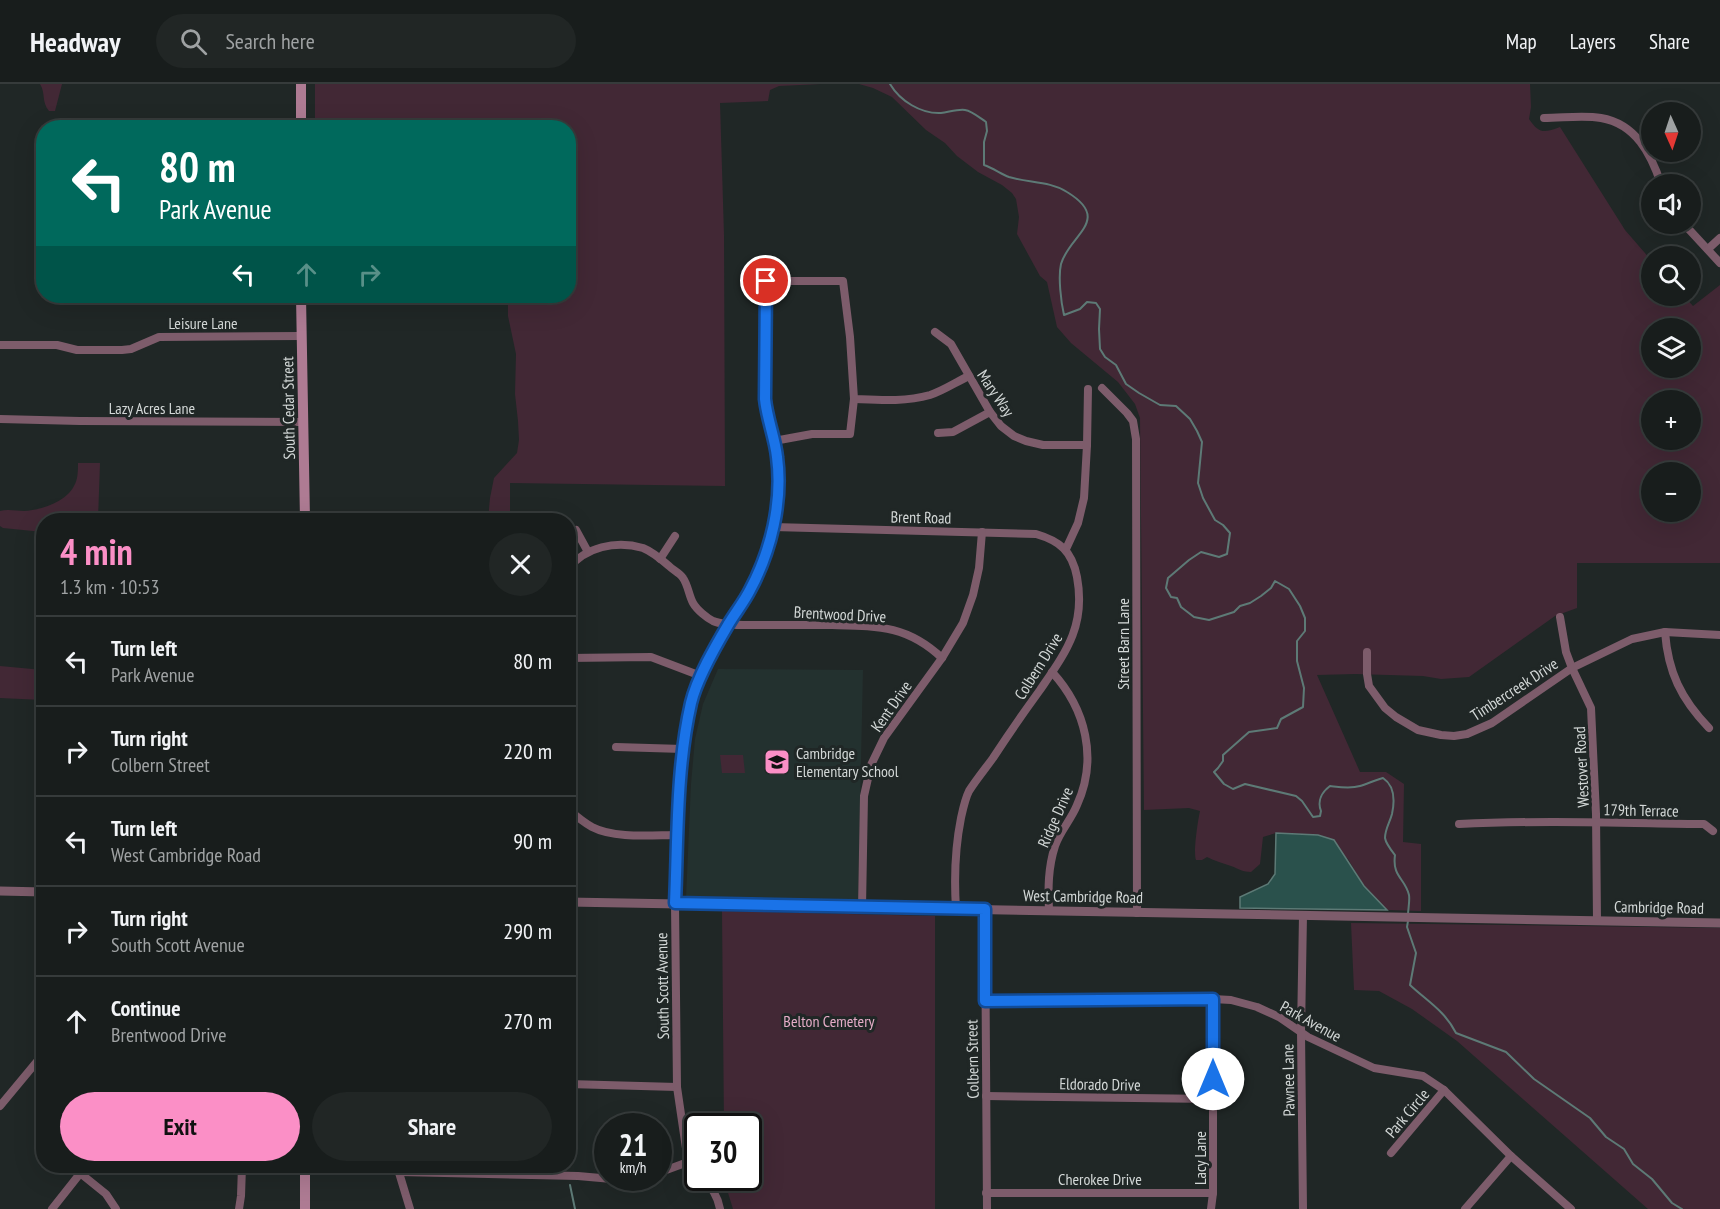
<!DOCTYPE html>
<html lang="en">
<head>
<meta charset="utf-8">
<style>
  :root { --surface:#181d1c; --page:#212625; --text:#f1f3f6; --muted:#9fa2a3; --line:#363b3b; --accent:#fb8fc6 }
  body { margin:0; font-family:"PT Sans Narrow",sans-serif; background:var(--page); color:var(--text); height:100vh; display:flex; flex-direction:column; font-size:22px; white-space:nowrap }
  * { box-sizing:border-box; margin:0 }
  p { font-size:20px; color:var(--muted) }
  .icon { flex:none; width:33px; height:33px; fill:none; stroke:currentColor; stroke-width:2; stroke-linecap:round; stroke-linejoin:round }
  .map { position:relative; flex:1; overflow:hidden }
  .panel { position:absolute; left:36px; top:429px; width:540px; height:660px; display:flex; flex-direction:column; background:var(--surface); border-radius:24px; box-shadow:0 6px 24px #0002,0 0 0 2px var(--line) }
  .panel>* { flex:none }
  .top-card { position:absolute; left:36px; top:36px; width:540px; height:183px; border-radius:24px; box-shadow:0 6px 24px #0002,0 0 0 2px var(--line); background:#00695c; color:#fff; overflow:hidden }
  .needle { width:39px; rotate:177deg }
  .buttons { position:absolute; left:1641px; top:18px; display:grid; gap:12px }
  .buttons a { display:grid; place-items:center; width:60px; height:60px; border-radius:50%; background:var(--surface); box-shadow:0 6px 24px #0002,0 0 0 2px var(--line); font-size:30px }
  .speed { position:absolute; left:594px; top:1029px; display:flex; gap:12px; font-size:30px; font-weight:700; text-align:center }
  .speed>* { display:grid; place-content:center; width:78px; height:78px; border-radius:50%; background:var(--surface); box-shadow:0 6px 24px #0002,0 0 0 2px var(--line); line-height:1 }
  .speed small { font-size:15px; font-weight:400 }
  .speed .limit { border:3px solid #111; border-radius:9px; background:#fff; color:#111 }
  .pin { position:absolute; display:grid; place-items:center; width:51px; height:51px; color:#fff; margin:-26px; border:3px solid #fff; border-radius:50%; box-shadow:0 2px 6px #0007 }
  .me { position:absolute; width:66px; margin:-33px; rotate:0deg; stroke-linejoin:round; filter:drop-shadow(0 0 4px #0008) }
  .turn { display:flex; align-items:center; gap:21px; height:126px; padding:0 24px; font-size:27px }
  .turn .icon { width:78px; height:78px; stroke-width:2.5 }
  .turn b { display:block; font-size:42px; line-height:51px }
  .lanes { display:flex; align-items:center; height:57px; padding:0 24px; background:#0003; justify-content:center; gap:30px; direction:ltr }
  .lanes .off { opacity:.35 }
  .round { display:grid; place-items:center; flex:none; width:63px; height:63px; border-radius:32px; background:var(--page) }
  .summary { display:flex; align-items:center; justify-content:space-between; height:102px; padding:0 24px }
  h1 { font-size:36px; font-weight:600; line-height:45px; color:var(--accent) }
  .cta { display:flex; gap:12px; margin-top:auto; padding:12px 24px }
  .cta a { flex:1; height:69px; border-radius:36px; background:var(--accent); color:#111; font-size:24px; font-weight:600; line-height:69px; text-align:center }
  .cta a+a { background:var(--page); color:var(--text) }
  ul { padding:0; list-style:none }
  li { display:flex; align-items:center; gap:18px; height:90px; padding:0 24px; border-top:2px solid var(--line) }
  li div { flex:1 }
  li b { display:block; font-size:22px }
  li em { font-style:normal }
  header { display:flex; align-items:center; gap:36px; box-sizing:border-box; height:84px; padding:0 30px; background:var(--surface); border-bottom:2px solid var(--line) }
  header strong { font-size:28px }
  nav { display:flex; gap:33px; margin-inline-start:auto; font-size:21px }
  .search { width:420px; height:54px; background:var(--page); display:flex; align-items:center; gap:15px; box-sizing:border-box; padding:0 21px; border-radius:33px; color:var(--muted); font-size:22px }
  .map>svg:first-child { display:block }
  .built { fill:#23312f }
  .green { fill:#422835; fill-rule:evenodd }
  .water { fill:#2a514c; stroke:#5d7a76; stroke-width:1.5 }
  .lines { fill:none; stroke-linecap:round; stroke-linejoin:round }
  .stream { stroke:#5d7a76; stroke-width:2 }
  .minor { stroke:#7d5c6b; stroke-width:8 }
  .tertiary { stroke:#7d5c6b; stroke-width:9 }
  .secondary { stroke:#ae7b93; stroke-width:10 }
  .route-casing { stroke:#114b97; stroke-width:15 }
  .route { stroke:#1a73e8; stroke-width:10 }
  .labels { text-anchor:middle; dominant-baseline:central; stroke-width:6; stroke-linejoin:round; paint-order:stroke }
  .street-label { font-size:16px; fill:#d3d8d7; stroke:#202726 }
  .poi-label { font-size:16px; fill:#d3d8d7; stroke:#202726; text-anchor:start }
  .park-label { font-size:16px; fill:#e5acc7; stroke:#202726 }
</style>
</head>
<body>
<header>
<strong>Headway</strong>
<div class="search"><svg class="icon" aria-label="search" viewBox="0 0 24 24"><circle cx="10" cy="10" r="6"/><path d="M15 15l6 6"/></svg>Search here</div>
<nav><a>Map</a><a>Layers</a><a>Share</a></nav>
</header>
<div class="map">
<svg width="1720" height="1125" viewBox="0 0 1720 1125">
  <rect width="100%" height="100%" fill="#202726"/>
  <polygon class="built" points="718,585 863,586 858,815 686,814 691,700 695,655 703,620"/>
  <g class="green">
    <path d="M40,0H62L55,27H49C41,17 46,10 40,0Z"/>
    <polygon points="315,0 821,0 779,2 770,6 768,17 720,19 724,151 725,402 510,399 510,436 488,436 490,414 494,394 517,369 519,356 518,337 515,310 516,270 508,232 508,212 568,212 568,44 315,43"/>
    <path d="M859,0H1530L1531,23L1529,35C1539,50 1544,49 1560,43L1625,146L1651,176L1652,212H1684L1693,222L1720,201V479H1577V524L1555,532L1469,593L1441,595L1423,592L1355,590L1317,591L1360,688H1386L1404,700L1403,758L1421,760V827L1387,826L1364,802L1348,775L1318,751L1276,749L1263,753L1260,780L1251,788C1243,788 1239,785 1231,782C1223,779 1215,777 1207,773L1202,776H1196C1193,769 1198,736 1200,727L1189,724L1144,726L1140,334L1135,320L1118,298L1071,259L1057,243L1047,198L1040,192L1017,150L1019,133L1016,115L1012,109L1002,101L978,88L957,72L945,59L926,46L892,13L873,4ZM1652,244H1690V284H1652ZM1652,316H1690V356H1652ZM1652,388H1690V428H1652Z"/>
    <path d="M78,379H100L98,436H44L43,448L3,444L0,442V427C8,425 16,427 24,427C41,426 66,418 74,402C78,396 78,386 78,379Z"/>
    <polygon points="0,582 43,586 43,616 0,614"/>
    <polygon points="720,671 743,671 745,689 722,689"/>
    <polygon points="722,827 935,832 935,1125 733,1125 725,1099 724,1094 748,1094 748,1042 724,1042"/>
    <polygon points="1351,839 1720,844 1720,1125 1648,1125 1457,957 1412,925 1379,907 1354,906"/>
  </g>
  <polygon class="water" points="1276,749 1318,751 1334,756 1364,802 1387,826 1240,824 1240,813 1268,800 1275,790"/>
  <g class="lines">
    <g class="stream">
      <path d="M890,0C900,17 921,30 941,29C949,28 958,25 965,26C972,27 980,34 986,38L987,47L984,58V81C993,84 1001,90 1009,93C1029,99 1050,97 1067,108C1113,136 1069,151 1061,180C1058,193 1061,218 1064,231L1080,225L1087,218L1096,219L1100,225L1099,245L1100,265L1105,273L1116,281L1126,300L1139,309L1160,321L1176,322L1190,335L1197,347L1202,358L1198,399L1203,414L1215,436L1223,441L1230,449L1227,470L1219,473L1201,468L1189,476L1168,494L1166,504L1171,513L1177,514L1181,523L1194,533L1209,536L1234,528L1240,522L1250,519L1261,512L1271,504L1275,497L1289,505L1300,522L1305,534V547L1297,557V577L1304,604L1303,623L1281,635L1277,644L1249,648L1223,671V677L1218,684L1214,688L1224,700L1233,705L1245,700L1296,712L1302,717L1313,733L1320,732L1321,727C1317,717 1322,708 1330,702C1339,703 1350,705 1360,702C1367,700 1375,696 1383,694C1395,702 1395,716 1392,730C1390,738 1385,745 1385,754C1386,760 1391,766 1395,771C1392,793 1405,794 1409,811C1410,817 1408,825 1408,831"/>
      <path d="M1408,837L1407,843L1416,869L1410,901C1427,917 1445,927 1456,949L1506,968L1534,995L1590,1034L1606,1053L1624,1065L1633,1080L1652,1095L1672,1119L1682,1125"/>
      <polyline points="567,1082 568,1082"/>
      <polyline points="570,1101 575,1125"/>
    </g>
    <g class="minor">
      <path d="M1544,34C1563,34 1583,31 1601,34C1636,40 1651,70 1661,100"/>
      <polyline points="1684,140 1720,179"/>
      <polyline points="1708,165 1720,154"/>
      <polyline points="935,248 951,260 990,328 1001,342 1014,352 1026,357 1043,361 1087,361"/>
      <polyline points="0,261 57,261 77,266 122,266 131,265 159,253 302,252"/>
      <polyline points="1102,304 1127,329 1133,337 1136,355 1137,829"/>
      <path d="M854,315C879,316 905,318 930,311C943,307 956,298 969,292"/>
      <polyline points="0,335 80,337 303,338"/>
      <polyline points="938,349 953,348 990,328"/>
      <path d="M773,443L1036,450C1060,457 1072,467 1077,493C1086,542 1066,568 1040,606C1024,628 1008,651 993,674C985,685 976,696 969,707C965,715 963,725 961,734C955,764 954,794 956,825"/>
      <polyline points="576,446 588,468"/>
      <polyline points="1066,465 1078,439 1084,414 1087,361 1088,305"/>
      <polyline points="660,475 675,452"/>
      <path d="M568,485C585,463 616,456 643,464C653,468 661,475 669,482C673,486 680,489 683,494C688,501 689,512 693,519C697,526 707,534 713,537C724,542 747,541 759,541C783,541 808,541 832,541C877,542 907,541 942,574"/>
      <polyline points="1560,533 1566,568 1572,584 1591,624 1596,730 1597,837"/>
      <path d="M1665,548C1668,588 1681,615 1709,644"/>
      <polyline points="1367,568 1367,590 1369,602 1385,624 1396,633 1418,646 1441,651 1454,652 1467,650 1492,639 1572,584 1632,555 1665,548 1720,551"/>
      <polyline points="568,574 651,573 701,592"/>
      <polyline points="616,663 683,665"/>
      <path d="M568,725C576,732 583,738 592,743C615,755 652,751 678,751"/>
      <path d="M1459,740C1541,736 1623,739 1704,740L1713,747"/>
      <polyline points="862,823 864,712 871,681 884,654 942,574 963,539 973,511 979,484 982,448"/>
      <polyline points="985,825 987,1125"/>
      <path d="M1049,827C1048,804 1048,784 1055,762C1060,747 1071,736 1077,721C1098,675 1086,625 1052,588"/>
      <polyline points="985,917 1213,915 1231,916 1257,923 1279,933 1308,953 1374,984 1423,992 1444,1006 1511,1072 1571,1125"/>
      <polyline points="568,1000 677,1003"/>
      <polyline points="986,1012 1213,1015"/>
      <polyline points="0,1022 44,969"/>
      <polyline points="1391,1069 1444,1006"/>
      <polyline points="397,1082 410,1125"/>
      <polyline points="400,1088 578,1092 612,1095 637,1094"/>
      <polyline points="80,1089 106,1110 116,1125"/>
      <polyline points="658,1089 688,1078"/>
      <polyline points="698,1089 688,1078 677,1003 675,820 678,751 679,700 692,618 701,592 729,540 750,507 766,470 771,451 779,404 779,389 775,360 767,331 765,315 766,197 843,197 850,253 854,315 850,350 812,350 774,357"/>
      <path d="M702,1094C711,1102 718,1113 720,1125"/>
      <polyline points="986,1109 1213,1109"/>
      <polyline points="52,1125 86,1082"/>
      <polyline points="239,1125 241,1112 242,1082"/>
      <polyline points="1211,1125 1213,1109 1213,915"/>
      <polyline points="1303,1125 1301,948 1303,831"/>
      <polyline points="1465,1125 1511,1072"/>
    </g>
    <g class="tertiary">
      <polyline points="0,807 44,808"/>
      <polyline points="568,818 1720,839"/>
    </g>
    <g class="secondary">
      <polyline points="301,44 301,0"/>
      <polyline points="301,212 305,436"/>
      <polyline points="305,1082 305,1125"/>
    </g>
  </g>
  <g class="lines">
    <g class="route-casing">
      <path id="route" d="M766,197L765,315C767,335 775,354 777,373C783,418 771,467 750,506C744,518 735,529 728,541C715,563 697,594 691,619C676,685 678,753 675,819L985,825V917L1213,915V995"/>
    </g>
    <use href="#route" class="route"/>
  </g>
  <defs>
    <g id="school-square" transform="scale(1.35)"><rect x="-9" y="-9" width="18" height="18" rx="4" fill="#fb8fc6" stroke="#202726"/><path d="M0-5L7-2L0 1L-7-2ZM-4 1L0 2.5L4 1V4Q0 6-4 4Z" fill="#111"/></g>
  </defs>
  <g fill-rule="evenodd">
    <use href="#school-square" x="777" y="678"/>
  </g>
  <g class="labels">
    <g class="street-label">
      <text x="203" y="239">Leisure Lane</text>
      <text transform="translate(996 309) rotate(56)">Mary Way</text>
      <text x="152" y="324">Lazy Acres Lane</text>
      <text transform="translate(288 324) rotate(-91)">South Cedar Street</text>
      <text transform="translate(921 433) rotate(1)">Brent Road</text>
      <text transform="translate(840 530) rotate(3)">Brentwood Drive</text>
      <text transform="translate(1123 560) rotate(-90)">Street Barn Lane</text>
      <text transform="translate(1038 582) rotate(-58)">Colbern Drive</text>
      <text transform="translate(1514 605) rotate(-33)">Timbercreek Drive</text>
      <text transform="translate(891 622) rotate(-55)">Kent Drive</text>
      <text transform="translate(1581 683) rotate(-93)">Westover Road</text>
      <text transform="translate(1641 726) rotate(1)">179th Terrace</text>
      <text transform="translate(1055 733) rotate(-66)">Ridge Drive</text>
      <text transform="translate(1083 812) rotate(1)">West Cambridge Road</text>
      <text transform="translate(1659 823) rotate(1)">Cambridge Road</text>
      <text transform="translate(662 902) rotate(-91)">South Scott Avenue</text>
      <text transform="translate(1311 937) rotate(29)">Park Avenue</text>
      <text transform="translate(972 975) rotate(-91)">Colbern Street</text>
      <text transform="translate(1288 996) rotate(-91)">Pawnee Lane</text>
      <text transform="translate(1100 1000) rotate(1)">Eldorado Drive</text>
      <text transform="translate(1407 1029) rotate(-50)">Park Circle</text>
      <text transform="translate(1200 1074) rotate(-90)">Lacy Lane</text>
      <text x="1100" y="1095">Cherokee Drive</text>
    </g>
    <g class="poi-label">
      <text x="796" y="669">Cambridge<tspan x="796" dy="18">Elementary School</tspan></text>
    </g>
    <g class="park-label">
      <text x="829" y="937">Belton Cemetery</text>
    </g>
  </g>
</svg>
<div class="buttons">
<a><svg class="needle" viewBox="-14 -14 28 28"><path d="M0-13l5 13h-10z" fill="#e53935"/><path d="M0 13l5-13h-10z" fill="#9fa2a3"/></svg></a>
<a><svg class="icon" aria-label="sound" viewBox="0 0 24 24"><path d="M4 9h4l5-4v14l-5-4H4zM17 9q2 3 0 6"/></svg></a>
<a><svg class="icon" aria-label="search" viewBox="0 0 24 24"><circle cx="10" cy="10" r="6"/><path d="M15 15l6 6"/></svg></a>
<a><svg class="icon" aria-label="layers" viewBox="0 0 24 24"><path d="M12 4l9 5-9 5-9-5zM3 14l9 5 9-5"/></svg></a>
<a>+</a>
<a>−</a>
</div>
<div class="speed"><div>21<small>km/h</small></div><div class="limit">30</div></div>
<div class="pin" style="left:766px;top:197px;background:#d93025"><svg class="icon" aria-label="arrive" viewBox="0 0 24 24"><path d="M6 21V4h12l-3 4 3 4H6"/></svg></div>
<svg class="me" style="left:1213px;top:995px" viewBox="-20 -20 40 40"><circle r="19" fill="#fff"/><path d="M0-13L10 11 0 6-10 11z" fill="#1a73e8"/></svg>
<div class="top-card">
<div class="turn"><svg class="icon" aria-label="left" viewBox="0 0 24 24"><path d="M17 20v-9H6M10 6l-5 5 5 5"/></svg><div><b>80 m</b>Park Avenue</div></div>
<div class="lanes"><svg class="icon" aria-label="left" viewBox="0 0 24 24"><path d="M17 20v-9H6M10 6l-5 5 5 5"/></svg><svg class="icon off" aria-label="ahead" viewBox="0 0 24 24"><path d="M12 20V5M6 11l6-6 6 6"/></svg><svg class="icon off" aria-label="right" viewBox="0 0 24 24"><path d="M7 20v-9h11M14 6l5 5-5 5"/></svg></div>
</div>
<section class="panel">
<div class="summary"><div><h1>4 min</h1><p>1.3 km · 10:53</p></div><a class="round"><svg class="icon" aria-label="close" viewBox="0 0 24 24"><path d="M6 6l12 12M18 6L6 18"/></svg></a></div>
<ul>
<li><svg class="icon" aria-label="left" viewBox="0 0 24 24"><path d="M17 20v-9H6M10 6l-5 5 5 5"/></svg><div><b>Turn left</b><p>Park Avenue</p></div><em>80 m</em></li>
<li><svg class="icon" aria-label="right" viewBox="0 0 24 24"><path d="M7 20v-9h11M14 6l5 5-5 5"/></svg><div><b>Turn right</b><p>Colbern Street</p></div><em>220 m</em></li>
<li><svg class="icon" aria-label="left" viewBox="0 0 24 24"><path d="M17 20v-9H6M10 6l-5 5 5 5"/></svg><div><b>Turn left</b><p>West Cambridge Road</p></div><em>90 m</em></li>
<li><svg class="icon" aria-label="right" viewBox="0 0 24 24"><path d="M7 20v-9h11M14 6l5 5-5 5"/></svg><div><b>Turn right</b><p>South Scott Avenue</p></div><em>290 m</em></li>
<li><svg class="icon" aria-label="ahead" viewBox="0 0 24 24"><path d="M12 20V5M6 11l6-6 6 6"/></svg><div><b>Continue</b><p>Brentwood Drive</p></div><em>270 m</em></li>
</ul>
<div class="cta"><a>Exit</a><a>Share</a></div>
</section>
</div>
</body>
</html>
